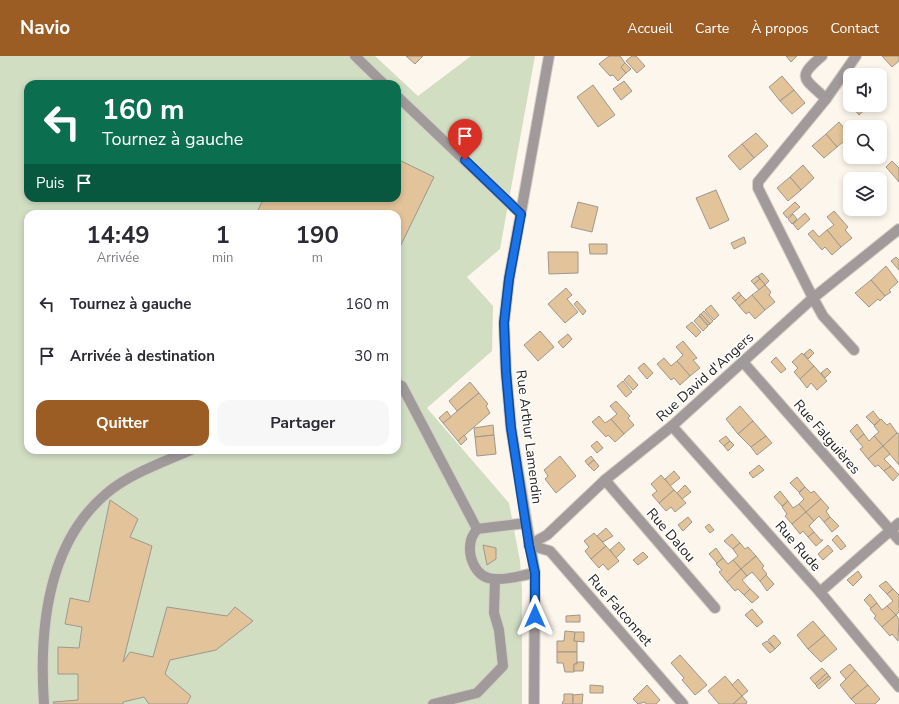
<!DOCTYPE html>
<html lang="fr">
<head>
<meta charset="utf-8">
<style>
  :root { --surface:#fff; --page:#f7f7f7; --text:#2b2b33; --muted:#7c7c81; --accent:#9c5d24 }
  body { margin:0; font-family:"Nunito Sans",sans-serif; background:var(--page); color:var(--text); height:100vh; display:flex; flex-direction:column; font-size:15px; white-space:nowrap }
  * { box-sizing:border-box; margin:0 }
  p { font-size:13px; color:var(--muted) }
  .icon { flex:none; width:22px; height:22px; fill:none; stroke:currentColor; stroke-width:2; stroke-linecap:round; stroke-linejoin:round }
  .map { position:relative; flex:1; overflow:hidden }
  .sheet { position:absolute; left:24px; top:154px; width:377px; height:244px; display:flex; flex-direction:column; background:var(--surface); border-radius:12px; box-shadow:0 2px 6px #0003 }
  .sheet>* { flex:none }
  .banner { position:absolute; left:24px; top:24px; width:377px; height:122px; border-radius:12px; box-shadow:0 2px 6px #0003; background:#0b6e4f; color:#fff; overflow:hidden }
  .fabs { position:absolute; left:843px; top:12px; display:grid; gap:8px }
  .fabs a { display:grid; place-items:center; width:44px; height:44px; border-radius:8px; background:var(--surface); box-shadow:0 2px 6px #0003; font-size:20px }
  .pin { position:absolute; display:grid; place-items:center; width:34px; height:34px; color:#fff; margin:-41px -17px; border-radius:50% 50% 50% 0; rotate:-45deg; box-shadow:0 0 4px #0007 }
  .pin .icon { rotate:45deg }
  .me { position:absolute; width:44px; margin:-22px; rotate:0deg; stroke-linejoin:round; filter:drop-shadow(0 0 3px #0008) }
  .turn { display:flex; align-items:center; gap:14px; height:84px; padding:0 12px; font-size:18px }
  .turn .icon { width:52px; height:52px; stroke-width:2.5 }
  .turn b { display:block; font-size:28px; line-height:34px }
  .then { display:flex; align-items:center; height:38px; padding:0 12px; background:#0003; gap:8px; font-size:15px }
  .eta { display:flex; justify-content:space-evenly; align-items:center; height:68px; text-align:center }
  .eta b { font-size:24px; font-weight:700; line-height:28px }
  .cta { display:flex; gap:8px; margin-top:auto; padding:8px 12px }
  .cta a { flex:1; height:46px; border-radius:12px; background:var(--accent); color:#fff; font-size:16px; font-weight:700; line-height:46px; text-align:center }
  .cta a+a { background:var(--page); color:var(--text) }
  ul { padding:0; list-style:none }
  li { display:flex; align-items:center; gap:12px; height:52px; padding:0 12px }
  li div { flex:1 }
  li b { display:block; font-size:15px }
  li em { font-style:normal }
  header { display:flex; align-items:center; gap:24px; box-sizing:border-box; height:56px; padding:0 20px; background:var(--accent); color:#fff }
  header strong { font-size:19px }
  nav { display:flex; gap:22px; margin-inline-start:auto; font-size:14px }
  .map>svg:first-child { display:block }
  .green { fill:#d1dec2; fill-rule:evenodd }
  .building { fill:#e2c39a; stroke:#9e978e }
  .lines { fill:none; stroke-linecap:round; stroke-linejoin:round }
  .minor-casing { stroke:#d6d0c7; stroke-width:12 }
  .minor { stroke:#a09b9a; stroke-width:10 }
  .route-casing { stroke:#114b97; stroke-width:10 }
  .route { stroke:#1a73e8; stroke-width:7 }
  .labels { text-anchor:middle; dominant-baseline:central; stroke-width:3; stroke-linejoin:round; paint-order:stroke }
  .street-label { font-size:14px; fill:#262420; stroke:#fff }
</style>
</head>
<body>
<header>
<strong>Navio</strong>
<nav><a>Accueil</a><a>Carte</a><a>À propos</a><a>Contact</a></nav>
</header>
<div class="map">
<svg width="899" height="648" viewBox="0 0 899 648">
  <rect width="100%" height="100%" fill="#fdf6ec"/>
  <path class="green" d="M0,0H375L418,40L471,0H535L500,193L467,221L493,250L492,295L427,352L509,447L520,505L522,534V648H0ZM28,28H397V142H28ZM28,158H397V394H28Z"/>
  <g class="building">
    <polygon points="406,0 423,0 415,8"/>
    <polygon points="609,0 620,0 625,7 621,11 626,17 618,25 613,19 610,20 599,8"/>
    <polygon points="632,0 636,0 645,10 637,17 626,5"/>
    <polygon points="786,0 797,0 791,6"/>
    <polygon points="882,0 899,0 899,5 892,11"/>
    <polygon points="625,7 631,13 626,17 621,11"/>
    <polygon points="782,20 794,34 780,45 769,31"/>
    <polygon points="624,25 632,35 621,44 613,33"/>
    <polygon points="880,28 886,35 880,41"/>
    <polygon points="593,29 615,59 598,71 577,41"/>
    <polygon points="794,34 805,47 792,58 780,45"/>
    <polygon points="851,49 870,49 859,59"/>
    <polygon points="839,66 850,80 837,91 826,78"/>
    <polygon points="756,77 768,90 754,102 742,88"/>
    <polygon points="826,78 837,91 824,102 812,90"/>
    <polygon points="742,88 754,102 740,114 728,100"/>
    <polygon points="397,103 434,121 397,197 397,158 256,158 264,142 397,142"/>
    <polygon points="892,105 899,112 899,126 886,111"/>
    <polygon points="803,109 814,122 801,134 790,121"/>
    <polygon points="790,121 801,134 788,145 777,132"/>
    <polygon points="716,134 729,164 710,173 696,142"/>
    <polygon points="578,146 598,151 592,176 571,171"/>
    <polygon points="795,146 800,151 787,162 783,157"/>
    <polygon points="834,155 848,171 845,174 852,182 841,191 827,174 834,169 827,161"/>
    <polygon points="805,157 810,163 798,174 793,168"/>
    <polygon points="793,158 797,163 792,168 788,163"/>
    <polygon points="813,174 819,181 827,174 841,191 832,199 825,191 822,194 808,178"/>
    <polygon points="744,181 746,187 734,193 731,187"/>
    <polygon points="589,188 607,188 607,198 590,198"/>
    <polygon points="548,196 578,196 578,217 549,218"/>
    <polygon points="896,201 899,204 899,214 891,205"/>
    <polygon points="886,210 898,226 889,234 891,236 885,240 871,224"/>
    <polygon points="762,217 769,225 765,229 758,220"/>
    <polygon points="757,220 760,223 754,228 751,225"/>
    <polygon points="760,223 765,229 759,234 754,228"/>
    <polygon points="871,224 885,240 880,245 878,243 869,251 855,237"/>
    <polygon points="765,229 771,236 769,239 775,246 765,254 752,239"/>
    <polygon points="566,232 572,239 567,243 578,256 565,267 548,248"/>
    <polygon points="739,236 741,239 735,245 732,242"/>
    <polygon points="741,239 746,244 739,250 735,245"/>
    <polygon points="752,239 765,254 755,263 749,256 746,258 739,250"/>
    <polygon points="577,245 586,255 583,259 574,248"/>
    <polygon points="711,249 719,259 714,264 705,254"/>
    <polygon points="704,255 713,265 710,268 701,258"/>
    <polygon points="701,258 710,268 708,269 699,259"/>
    <polygon points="699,260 708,270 703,275 694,265"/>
    <polygon points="692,266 701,276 696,281 686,271"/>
    <polygon points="540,275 554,291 538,305 524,289"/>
    <polygon points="568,278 572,283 563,292 558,286"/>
    <polygon points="683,285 697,302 693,304 700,312 690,320 677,305 683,299 676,291"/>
    <polygon points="810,293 814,297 808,303 804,298"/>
    <polygon points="802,297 814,310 800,323 794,316 798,312 792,306"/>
    <polygon points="776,301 786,313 781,317 771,306"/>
    <polygon points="664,302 671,310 677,305 690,320 680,329 674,322 671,324 657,308"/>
    <polygon points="644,307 653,317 647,323 638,312"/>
    <polygon points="814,310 827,325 817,334 811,327 807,332 800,323"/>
    <polygon points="827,312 831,316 825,322 821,317"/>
    <polygon points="629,319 638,329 633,334 624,324"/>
    <polygon points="623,325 632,336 626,341 617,330"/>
    <polygon points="470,326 479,337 457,355 449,345"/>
    <polygon points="479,337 488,348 486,350 490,357 458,385 443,367"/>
    <polygon points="616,345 630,360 628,362 634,369 624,378 611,363 617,358 610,350"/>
    <polygon points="740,350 753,365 738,378 726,363"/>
    <polygon points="447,355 451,361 443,367 439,362"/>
    <polygon points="873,355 880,364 874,369 866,361"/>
    <polygon points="599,360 605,367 611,363 624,378 615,386 608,379 606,381 592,366"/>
    <polygon points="881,363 887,369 890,367 897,377 883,390 874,380 879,376 874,370"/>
    <polygon points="753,365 766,380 751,391 738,378"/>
    <polygon points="857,368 864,378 857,384 850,375"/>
    <polygon points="493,369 494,379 475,381 474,372"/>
    <polygon points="897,377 899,378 899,409 883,390"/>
    <polygon points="864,378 869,385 874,380 883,390 868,403 860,393 863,391 857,384"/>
    <polygon points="464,379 467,383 461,389 458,385"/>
    <polygon points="494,379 496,398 477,400 475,381"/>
    <polygon points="726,380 730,385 724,390 719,385"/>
    <polygon points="766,380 772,387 757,399 751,391"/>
    <polygon points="597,385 603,392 597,397 591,390"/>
    <polygon points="730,385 734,389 728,395 724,390"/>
    <polygon points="883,390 890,398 884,403 891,410 884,415 878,409 875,411 868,403"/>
    <polygon points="560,400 576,420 556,437 545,423 548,420 544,414"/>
    <polygon points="591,400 594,404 588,409 585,405"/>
    <polygon points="594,404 599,410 594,415 588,409"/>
    <polygon points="759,409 764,414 753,422 749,417"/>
    <polygon points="891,410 898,418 899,418 893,425 884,415"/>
    <polygon points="674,415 680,422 670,430 665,423"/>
    <polygon points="661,419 674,434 659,447 652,439 657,435 651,428"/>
    <polygon points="797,421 805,431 799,436 790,427"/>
    <polygon points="685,429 691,436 682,443 677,437"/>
    <polygon points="805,431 811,437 814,435 821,443 806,456 799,448 804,443 799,437"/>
    <polygon points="674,434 686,447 675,456 671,451 666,455 659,447"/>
    <polygon points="780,435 788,445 782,450 774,441"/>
    <polygon points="821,443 829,452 826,455 830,461 824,466 819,460 814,465 806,456"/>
    <polygon points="110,444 138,463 130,481 152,490 123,606 130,596 153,601 167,551 227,560 235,551 253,565 216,594 170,604 165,618 191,640 187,648 149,648 144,641 123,646 123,648 54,648 53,646 78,644 78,618 58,618 58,591 79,592 82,571 65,568 70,542 89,546"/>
    <polygon points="788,445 793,452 799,448 806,456 792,468 785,460 787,458 782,451"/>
    <polygon points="806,456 814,465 809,470 814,476 808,481 803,475 800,478 792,468"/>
    <polygon points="688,461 692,466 683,475 678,469"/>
    <polygon points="830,461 839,470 832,476 824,466"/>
    <polygon points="709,468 714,474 710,477 705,471"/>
    <polygon points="606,472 613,480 603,486 597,480"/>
    <polygon points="814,476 821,484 823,484 816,490 808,481"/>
    <polygon points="594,477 606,490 591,503 585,495 589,491 584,485"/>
    <polygon points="732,478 740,487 733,493 724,485"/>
    <polygon points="837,479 846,490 841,494 832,484"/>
    <polygon points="619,486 625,493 616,502 610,494"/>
    <polygon points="740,487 745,493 748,491 756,500 741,513 733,504 738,500 733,493"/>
    <polygon points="483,489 496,492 496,503 487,509"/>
    <polygon points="828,489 833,495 823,504 818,498"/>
    <polygon points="606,490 619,505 608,514 603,508 599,512 591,503"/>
    <polygon points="716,492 723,502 717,507 709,498"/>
    <polygon points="643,496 648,501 638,509 633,504"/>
    <polygon points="756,500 764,510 762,512 767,518 760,525 752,516 747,520 741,513"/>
    <polygon points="723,502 728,508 733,504 741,513 727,526 719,516 722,514 716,508"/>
    <polygon points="741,513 747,520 742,524 750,533 744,539 738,533 735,535 727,526"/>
    <polygon points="858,515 862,521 853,530 847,524"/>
    <polygon points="766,519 774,528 767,535 760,525"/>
    <polygon points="886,525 893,533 887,538 879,530"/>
    <polygon points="750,533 759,541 752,547 744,539"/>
    <polygon points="893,533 899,539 899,556 896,559 887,550 893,545 887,538"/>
    <polygon points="870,538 877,547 871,552 864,544"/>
    <polygon points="877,547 882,554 887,550 896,559 882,571 874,562 876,560 870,553"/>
    <polygon points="752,553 763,566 757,571 745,559"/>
    <polygon points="580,559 580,566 566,566 566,560"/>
    <polygon points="896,559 899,563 898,585 892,578 890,580 882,571"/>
    <polygon points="813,565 825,579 808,593 797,579"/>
    <polygon points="565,575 575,576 574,585 577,585 577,596 557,596 557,585 564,585"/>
    <polygon points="575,576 584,576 584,586 574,585"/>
    <polygon points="774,579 781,587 775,593 768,584"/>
    <polygon points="825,579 837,593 821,606 808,593"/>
    <polygon points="767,585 775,593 770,597 762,588"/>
    <polygon points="557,596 577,596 577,608 574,608 574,616 565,616 563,607 557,607"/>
    <polygon points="680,599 707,629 695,639 682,624 684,622 671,607"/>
    <polygon points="577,606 584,606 583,615 574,615 574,608 577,608"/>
    <polygon points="850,608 855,614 846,623 840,616"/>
    <polygon points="822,612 827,617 815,628 810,622"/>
    <polygon points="855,614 868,629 851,643 840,629"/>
    <polygon points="827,617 829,620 817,630 815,628"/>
    <polygon points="725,620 742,640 733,648 719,648 708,635"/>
    <polygon points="829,620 831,622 819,633 816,630"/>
    <polygon points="738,623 748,635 742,640 732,629"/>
    <polygon points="590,629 603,630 603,637 590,637"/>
    <polygon points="647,629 660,644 656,648 646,648 645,646 638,648 633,643"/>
    <polygon points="868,629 880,643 875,648 856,648 851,643"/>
    <polygon points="564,638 573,638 573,648 562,648 563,645 564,645"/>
    <polygon points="583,638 582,648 573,648 573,639"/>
    <polygon points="742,640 747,646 746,648 733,648"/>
  </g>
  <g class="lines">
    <g class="minor-casing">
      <g id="minor">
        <polyline points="355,0 384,28"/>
        <path d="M822,0C795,23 805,22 826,43"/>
        <polyline points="397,40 521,158"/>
        <polyline points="854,294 823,260 813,242 758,132 758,126 826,43 856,0"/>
        <polyline points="743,306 899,484"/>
        <polyline points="397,328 402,330 477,473"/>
        <polyline points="672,370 820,536 899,631"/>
        <polyline points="605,424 715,552"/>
        <path d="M526,467L477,473C475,476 472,480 471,484C467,501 476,523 495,523C508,524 522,519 535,517"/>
        <polyline points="529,489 547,479 605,424 672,370 813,242 899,173"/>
        <polyline points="529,489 550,495 683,648"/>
        <polyline points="820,536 899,467"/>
        <path d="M44,648C39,575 47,487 107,437C129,418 164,406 191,394"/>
        <polyline points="433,648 477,637 503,610 499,574 494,557 495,523"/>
        <polyline points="534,648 535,517 511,372 506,315 504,267 509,223 549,0"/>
      </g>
    </g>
    <use href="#minor" class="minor"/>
  </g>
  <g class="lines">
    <g class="route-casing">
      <polyline id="route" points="465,104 521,158 509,223 504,267 506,316 511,372 529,489 535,517 535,560"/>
    </g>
    <use href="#route" class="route"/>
  </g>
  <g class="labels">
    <g class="street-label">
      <text transform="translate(705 321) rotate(-42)">Rue David d'Angers</text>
      <text transform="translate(529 381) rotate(83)">Rue Arthur Lamendin</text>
      <text transform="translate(827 381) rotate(49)">Rue Falguières</text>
      <text transform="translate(671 479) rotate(49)">Rue Dalou</text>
      <text transform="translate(798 490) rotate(49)">Rue Rude</text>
      <text transform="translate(620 554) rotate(49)">Rue Falconnet</text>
    </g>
  </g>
</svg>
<div class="fabs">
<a><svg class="icon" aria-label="sound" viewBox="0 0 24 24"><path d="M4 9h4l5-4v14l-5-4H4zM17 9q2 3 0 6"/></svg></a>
<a><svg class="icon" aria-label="search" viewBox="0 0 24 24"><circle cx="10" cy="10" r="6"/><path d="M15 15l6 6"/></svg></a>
<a><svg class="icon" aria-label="layers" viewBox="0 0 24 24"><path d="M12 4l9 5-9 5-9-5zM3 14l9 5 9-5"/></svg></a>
</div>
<div class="pin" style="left:465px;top:104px;background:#d93025"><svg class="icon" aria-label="arrive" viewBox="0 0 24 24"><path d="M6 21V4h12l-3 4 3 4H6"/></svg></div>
<svg class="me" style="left:535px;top:560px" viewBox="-20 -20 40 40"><path d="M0-17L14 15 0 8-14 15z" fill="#1a73e8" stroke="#fff" stroke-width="4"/></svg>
<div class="banner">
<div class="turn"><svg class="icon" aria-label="left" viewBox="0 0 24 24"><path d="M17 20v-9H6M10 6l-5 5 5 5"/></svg><div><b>160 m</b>Tournez à gauche</div></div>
<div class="then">Puis<svg class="icon" aria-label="arrive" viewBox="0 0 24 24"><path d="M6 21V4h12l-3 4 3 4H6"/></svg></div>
</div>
<section class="sheet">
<div class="eta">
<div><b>14:49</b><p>Arrivée</p></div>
<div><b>1</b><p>min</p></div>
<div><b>190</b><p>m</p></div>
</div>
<ul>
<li><svg class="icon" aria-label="left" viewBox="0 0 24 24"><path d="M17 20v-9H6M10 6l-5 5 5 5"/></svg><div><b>Tournez à gauche</b></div><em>160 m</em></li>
<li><svg class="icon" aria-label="arrive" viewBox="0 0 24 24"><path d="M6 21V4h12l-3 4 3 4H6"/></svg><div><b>Arrivée à destination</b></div><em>30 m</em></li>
</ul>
<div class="cta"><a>Quitter</a><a>Partager</a></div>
</section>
</div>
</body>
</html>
